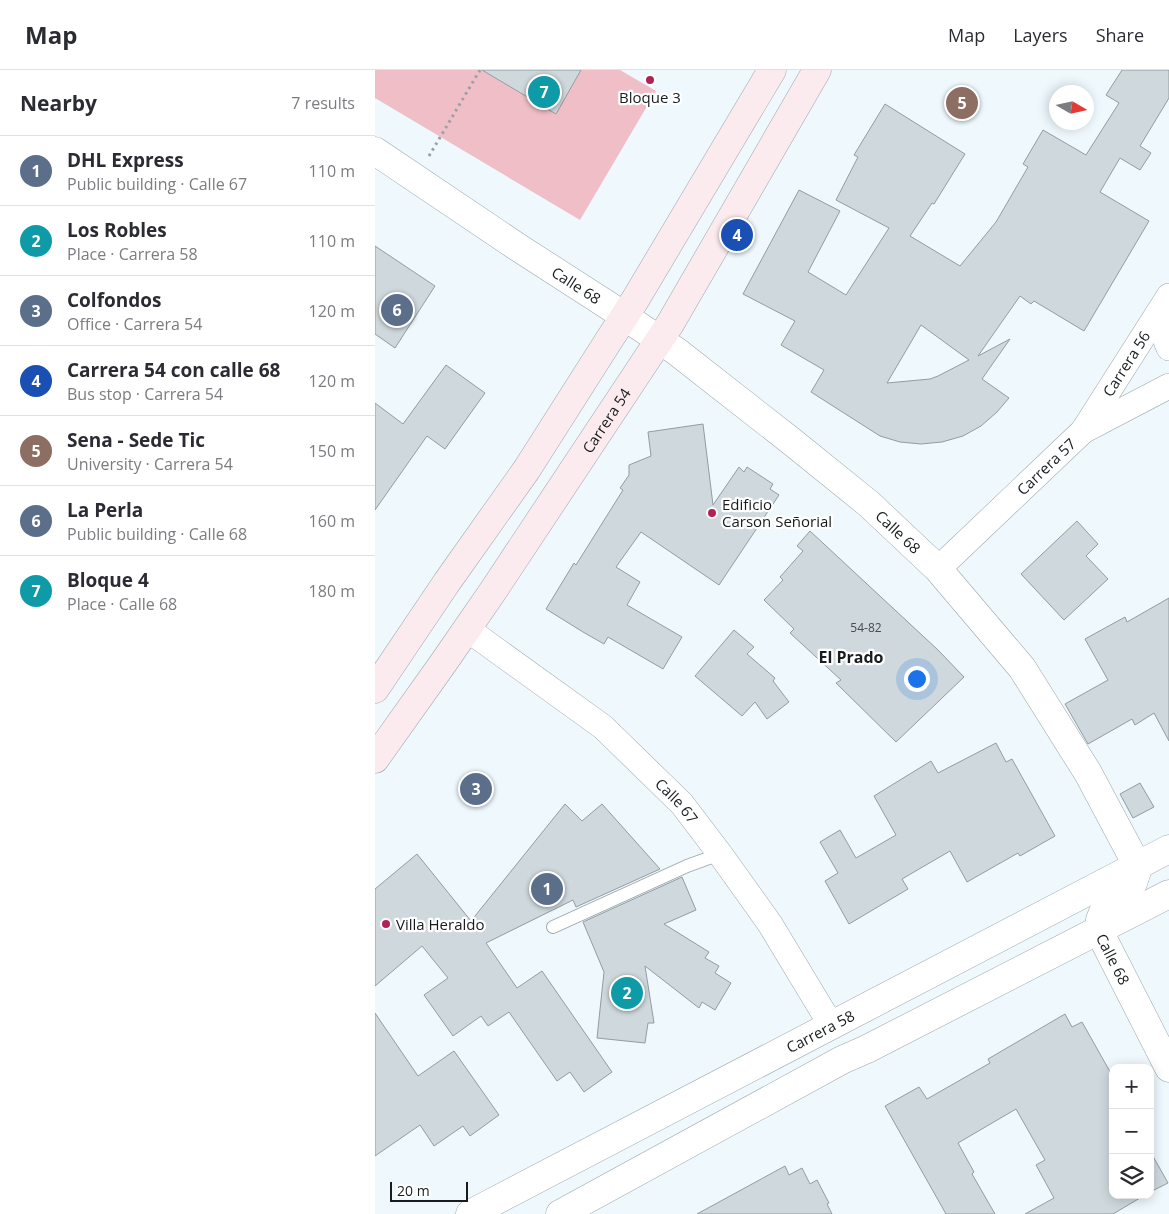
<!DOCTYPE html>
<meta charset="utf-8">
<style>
body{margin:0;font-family:"Open Sans",sans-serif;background:#f2f2f3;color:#2b2b33}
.controls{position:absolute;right:15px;bottom:15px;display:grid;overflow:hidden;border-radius:10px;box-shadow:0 2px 12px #0003}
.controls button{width:45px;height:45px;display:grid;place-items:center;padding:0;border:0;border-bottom:1px solid #e1e1e2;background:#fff;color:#2b2b33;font:25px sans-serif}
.compass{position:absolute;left:674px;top:15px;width:45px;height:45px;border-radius:50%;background:#fff;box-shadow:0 2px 12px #0003;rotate:99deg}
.scale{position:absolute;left:15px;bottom:12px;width:78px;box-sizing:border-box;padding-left:5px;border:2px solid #181c1e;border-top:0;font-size:14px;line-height:18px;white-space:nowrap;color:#181c1e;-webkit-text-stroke:4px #fff;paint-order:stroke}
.you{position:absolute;left:541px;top:608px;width:18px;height:18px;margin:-12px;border:4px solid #fff;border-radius:50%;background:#1a73e8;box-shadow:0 0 0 8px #1a73e833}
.badge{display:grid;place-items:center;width:32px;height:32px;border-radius:50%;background:#0f766e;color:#fff;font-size:16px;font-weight:700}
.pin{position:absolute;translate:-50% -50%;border:2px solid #fff;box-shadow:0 1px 5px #0006}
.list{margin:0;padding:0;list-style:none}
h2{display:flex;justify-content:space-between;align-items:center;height:65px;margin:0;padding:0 20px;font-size:21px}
h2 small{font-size:16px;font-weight:400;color:#7c7c81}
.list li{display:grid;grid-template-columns:32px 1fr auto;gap:15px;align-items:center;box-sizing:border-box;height:70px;padding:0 20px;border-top:1px solid #e1e1e2}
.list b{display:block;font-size:19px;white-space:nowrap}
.list p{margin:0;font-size:16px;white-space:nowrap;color:#7c7c81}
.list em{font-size:16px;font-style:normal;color:#7c7c81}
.icon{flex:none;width:28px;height:28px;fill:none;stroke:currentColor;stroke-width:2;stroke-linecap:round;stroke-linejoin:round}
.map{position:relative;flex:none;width:794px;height:1144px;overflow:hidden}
header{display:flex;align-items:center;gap:30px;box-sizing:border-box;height:70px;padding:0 25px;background:#fff;border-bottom:1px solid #e1e1e2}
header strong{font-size:24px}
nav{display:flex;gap:28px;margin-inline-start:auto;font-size:18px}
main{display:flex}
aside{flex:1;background:#fff}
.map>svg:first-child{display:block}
.green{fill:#f0bec7}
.building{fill:#cfd9dd;stroke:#939ca0;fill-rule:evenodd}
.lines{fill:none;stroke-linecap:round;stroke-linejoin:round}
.service-casing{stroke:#9da6ab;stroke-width:14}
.minor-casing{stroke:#9da6ab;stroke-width:26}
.tertiary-casing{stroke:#9da6ab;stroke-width:29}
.secondary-casing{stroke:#9da6ab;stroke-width:29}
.path{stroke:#99a1a5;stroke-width:3;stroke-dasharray:2.5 4;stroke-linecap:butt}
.service{stroke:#fff;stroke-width:12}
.minor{stroke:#fff;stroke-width:25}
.tertiary{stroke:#fff;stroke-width:28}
.secondary{stroke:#fbebee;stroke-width:28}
.poi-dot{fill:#b12154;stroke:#fff;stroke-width:2}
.labels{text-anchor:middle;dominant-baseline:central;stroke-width:4.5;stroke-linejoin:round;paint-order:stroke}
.number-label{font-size:12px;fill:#464b4e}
.poi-label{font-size:15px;fill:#181c1e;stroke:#fff;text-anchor:start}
.street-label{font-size:15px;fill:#181c1e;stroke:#fff}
.neighbourhood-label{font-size:16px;font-weight:bold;fill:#181c1e;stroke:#fff}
</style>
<header>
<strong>Map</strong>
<nav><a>Map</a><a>Layers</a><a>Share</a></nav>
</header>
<main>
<aside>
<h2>Nearby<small>7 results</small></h2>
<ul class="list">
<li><span class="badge" style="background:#5c6f8a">1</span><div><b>DHL Express</b><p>Public building · Calle 67</p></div><em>110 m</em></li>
<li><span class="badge" style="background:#0f9aa8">2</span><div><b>Los Robles</b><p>Place · Carrera 58</p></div><em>110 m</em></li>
<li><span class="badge" style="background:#5c6f8a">3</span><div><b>Colfondos</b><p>Office · Carrera 54</p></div><em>120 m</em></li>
<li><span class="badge" style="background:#1a4fb4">4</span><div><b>Carrera 54 con calle 68</b><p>Bus stop · Carrera 54</p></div><em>120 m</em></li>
<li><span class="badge" style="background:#8d6e63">5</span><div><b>Sena - Sede Tic</b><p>University · Carrera 54</p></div><em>150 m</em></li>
<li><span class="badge" style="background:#5c6f8a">6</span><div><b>La Perla</b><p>Public building · Calle 68</p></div><em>160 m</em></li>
<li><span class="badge" style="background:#0f9aa8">7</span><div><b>Bloque 4</b><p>Place · Calle 68</p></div><em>180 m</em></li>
</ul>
</aside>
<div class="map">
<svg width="794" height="1144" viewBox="0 0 794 1144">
<rect width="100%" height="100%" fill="#eef8fd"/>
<path class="green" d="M 0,0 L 107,0 L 180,43 L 206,0 L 245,0 L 281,21 L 205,150 L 0,28 Z"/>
<path class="building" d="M 107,0 L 206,0 L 181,44 Z
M 747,0 L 794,0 L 794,28 L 765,76 L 776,83 L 765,100 L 745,88 L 725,122 L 774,151 L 709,261 L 659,231 L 656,234 L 645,226 L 603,286 L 635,269 L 607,309 L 634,328 L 622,342 L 606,356 L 588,366 L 567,372 L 546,374 L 525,372 L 505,366 L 436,322 L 449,300 L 406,275 L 420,251 L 368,224 L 424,120 L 465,141 L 433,202 L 471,225 L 514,158 L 461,130 L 483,87 L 479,85 L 510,34 L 590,84 L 559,134 L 557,133 L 535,166 L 585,196 L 621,152 L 653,97 L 648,94 L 668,60 L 711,85 L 744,33 L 731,25 ZM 546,255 L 594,290 L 563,306 L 555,309 L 512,313 Z
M 0,176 L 60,216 L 20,278 L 0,264 Z
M 71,295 L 110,323 L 70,379 L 52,366 L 0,440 L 0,333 L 28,354 Z
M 328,354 L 338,435 L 364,397 L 369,402 L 372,397 L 398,414 L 395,419 L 404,425 L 344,515 L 266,462 L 241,497 L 265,512 L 252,535 L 307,567 L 288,599 L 233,567 L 229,574 L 208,562 L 171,539 L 199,493 L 201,495 L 248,420 L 245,418 L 254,405 L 254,395 L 276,386 L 273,362 Z
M 702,451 L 723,474 L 711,486 L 733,509 L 689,550 L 646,504 Z
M 435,461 L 563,580 L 589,607 L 521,672 L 461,613 L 466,610 L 415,563 L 419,559 L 389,530 L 408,510 L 405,507 L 428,481 L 422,476 Z
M 794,528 L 794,671 L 779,643 L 760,655 L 757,649 L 713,674 L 690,634 L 733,610 L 710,569 L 750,547 L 752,552 Z
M 359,560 L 379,577 L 372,584 L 400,608 L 398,611 L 414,632 L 392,649 L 380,632 L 367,646 L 320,606 Z
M 621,673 L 631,692 L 637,689 L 680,766 L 645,786 L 643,783 L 592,812 L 575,781 L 527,809 L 533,819 L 474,854 L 450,811 L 463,803 L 445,772 L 465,760 L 481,788 L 521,765 L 499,726 L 556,691 L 563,703 Z
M 765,713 L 779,737 L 758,748 L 745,724 Z
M 190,734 L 207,751 L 227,734 L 285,799 L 201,837 L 198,830 L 111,873 L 142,918 L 167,901 L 237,1002 L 209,1022 L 195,1002 L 182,1011 L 134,942 L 113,956 L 106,946 L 78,966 L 49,925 L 73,908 L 47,876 L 0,916 L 0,819 L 42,784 L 96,851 Z
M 307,807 L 321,840 L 289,854 L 334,882 L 330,888 L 344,896 L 340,903 L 356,913 L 340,940 L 327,932 L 324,938 L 270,896 L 279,953 L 273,953 L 270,973 L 222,968 L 229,902 L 208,852 Z
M 0,943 L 43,1006 L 79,981 L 124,1045 L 95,1066 L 88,1056 L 59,1076 L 45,1055 L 0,1086 Z
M 690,944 L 697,957 L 707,952 L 738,1007 L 738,1125 L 770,1125 L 738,1144 L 650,1144 L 679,1128 L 661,1095 L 670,1090 L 641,1039 L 583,1073 L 599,1102 L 597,1104 L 620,1144 L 571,1144 L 510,1036 L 544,1017 L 552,1029 L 615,993 L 613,989 Z
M 775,1081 L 793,1113 L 775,1122 Z
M 410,1096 L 414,1105 L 427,1098 L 435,1114 L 442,1110 L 454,1133 L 452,1134 L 457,1144 L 322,1144 Z"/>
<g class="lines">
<defs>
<path id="service" d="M 178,857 L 312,796 L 345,784"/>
<g id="minor">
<path d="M 792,232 C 789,248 786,263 794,278"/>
<path id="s1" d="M 708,361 L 794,226"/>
<path id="s2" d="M 563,499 L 708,361 L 794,316"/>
<path id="s3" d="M 92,559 L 228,657 L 307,734 L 345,784 L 395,854 L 456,955"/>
</g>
<g id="tertiary">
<path id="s4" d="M 0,81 L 144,178 L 231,234 L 301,281 L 416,371 L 494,434 L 563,499 L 647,598 L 713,703 L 762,795 L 762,801 L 758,813 L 729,840 L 725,850 L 724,861 L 794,998"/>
<path id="s5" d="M 95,1144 L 794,779"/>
<path d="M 185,1144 L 467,990 L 492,979 L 794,824"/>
</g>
<g id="secondary">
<path d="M 0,619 L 72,512 L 152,399 L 234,270 L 260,230 L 397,0"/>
<path id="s6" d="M 0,689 L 69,592 L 118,521 L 295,254 L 442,0"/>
</g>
</defs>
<use href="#service" class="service-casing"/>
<use href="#minor" class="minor-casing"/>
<use href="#tertiary" class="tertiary-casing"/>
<use href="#secondary" class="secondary-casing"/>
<path class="path" d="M 54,86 L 105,0"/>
<use href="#service" class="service"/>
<use href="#minor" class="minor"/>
<use href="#tertiary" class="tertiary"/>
<use href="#secondary" class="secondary"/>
</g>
<g class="poi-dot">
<circle cx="275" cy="10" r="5"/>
<circle cx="337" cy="443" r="5"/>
<circle cx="11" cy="854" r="5"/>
</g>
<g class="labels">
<g class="number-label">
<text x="491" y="557">54-82</text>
</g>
<g class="poi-label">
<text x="275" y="27" text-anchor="middle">Bloque 3</text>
<text x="347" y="434">Edificio<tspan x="347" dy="17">Carson Señorial</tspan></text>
<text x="21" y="854">Villa Heraldo</text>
</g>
<g class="street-label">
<text stroke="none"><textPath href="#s4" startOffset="242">Calle 68</textPath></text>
<text stroke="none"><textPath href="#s1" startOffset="80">Carrera 56</textPath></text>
<text stroke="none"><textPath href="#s6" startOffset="410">Carrera 54</textPath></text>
<text stroke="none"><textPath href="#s2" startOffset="149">Carrera 57</textPath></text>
<text stroke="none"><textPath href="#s4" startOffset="648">Calle 68</textPath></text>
<text stroke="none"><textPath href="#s3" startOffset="272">Calle 67</textPath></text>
<text stroke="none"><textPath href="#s4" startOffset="1172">Calle 68</textPath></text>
<text stroke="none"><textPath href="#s5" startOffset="395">Carrera 58</textPath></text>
</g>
<g class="neighbourhood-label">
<text x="476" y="587">El Prado</text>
</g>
</g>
</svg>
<div class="controls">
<button>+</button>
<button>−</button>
<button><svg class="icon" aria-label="layers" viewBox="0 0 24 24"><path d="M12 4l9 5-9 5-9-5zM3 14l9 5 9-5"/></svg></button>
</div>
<svg class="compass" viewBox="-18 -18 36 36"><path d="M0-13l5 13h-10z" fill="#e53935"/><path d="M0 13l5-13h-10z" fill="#7c7c81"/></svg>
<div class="scale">20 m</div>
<div class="you"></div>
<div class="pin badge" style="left:172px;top:819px;background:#5c6f8a">1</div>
<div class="pin badge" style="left:252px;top:923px;background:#0f9aa8">2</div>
<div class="pin badge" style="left:101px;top:719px;background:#5c6f8a">3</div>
<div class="pin badge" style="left:362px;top:165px;background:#1a4fb4">4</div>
<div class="pin badge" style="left:587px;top:33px;background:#8d6e63">5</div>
<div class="pin badge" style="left:22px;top:240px;background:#5c6f8a">6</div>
<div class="pin badge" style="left:169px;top:22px;background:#0f9aa8">7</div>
</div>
</main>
